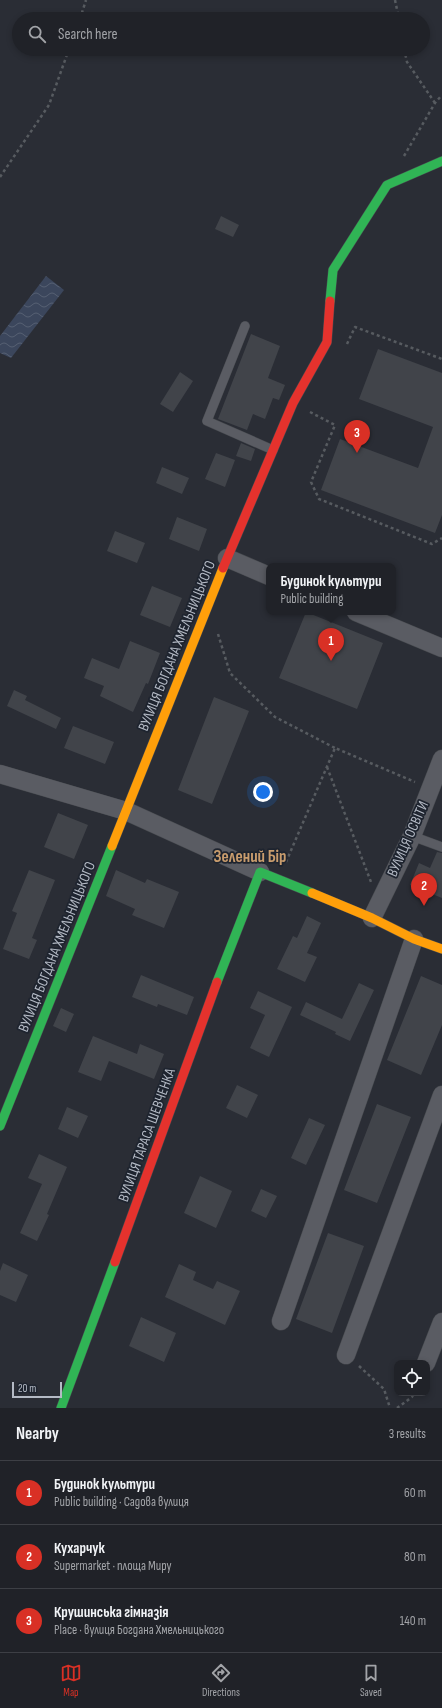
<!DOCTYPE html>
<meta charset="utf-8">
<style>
body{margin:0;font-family:"Sofia Sans Condensed",sans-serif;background:#282a30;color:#f1f3f6}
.controls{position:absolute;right:12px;bottom:12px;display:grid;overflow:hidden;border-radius:8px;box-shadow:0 2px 6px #0003}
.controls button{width:36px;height:36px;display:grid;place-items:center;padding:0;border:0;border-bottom:1px solid #3d3f45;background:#202228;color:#f1f3f6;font:20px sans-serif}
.scale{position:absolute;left:12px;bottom:10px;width:50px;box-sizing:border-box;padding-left:4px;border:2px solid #b4bac5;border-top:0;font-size:11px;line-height:14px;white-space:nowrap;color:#b4bac5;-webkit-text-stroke:3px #1e242f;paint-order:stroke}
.you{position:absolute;left:263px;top:792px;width:14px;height:14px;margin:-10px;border:3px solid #fff;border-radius:50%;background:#1a73e8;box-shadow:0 0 0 6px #1a73e833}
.badge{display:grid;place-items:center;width:26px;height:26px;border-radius:50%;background:#d93025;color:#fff;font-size:13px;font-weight:700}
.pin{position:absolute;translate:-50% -33px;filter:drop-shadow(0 1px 2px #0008)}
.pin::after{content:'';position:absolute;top:21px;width:14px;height:12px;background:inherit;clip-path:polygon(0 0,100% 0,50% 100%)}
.popup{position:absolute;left:266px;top:563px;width:130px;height:52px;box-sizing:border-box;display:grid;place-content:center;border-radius:8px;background:#202228;filter:drop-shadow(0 1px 3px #0005);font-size:13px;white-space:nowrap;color:#a2a4a8}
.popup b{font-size:15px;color:#f1f3f6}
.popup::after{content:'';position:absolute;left:50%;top:100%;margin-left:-8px;border:8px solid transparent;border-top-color:#202228}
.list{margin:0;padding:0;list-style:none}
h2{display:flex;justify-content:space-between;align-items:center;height:52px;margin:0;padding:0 16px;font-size:17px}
h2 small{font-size:13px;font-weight:400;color:#a2a4a8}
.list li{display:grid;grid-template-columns:26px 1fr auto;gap:12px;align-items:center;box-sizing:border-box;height:64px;padding:0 16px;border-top:1px solid #3d3f45}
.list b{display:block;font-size:15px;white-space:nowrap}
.list p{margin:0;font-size:13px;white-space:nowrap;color:#a2a4a8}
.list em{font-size:13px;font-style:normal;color:#a2a4a8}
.icon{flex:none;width:22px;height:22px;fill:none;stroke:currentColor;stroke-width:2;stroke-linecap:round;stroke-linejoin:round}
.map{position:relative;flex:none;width:442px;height:1408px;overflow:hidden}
.search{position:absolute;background:#202228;box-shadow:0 2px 6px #0003;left:12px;right:12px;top:12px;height:44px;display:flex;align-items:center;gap:10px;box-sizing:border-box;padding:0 14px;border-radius:22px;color:#a2a4a8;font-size:15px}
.sheet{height:244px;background:#202228}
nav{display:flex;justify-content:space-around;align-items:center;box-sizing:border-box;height:56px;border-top:1px solid #3d3f45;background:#202228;font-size:11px;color:#a2a4a8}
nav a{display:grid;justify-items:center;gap:2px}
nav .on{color:#d93025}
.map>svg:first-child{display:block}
.water{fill:url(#water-waves)}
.building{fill:#41444a}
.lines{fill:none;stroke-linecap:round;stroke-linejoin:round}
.lane-casing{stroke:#46494e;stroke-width:10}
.street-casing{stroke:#46494e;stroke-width:19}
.fast-casing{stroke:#46494e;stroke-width:10}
.slow-casing{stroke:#46494e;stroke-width:10}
.jam-casing{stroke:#46494e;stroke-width:10}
.path{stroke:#575b60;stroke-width:2.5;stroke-dasharray:3 3;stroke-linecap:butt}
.lane{stroke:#5a5c63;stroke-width:9}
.street{stroke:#5a5c63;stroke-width:18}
.fast{stroke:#30b455;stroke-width:9}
.slow{stroke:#ff9f0a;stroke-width:9}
.jam{stroke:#e5322d;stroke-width:9}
.labels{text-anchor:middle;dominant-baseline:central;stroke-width:3.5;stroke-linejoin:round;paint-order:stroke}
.street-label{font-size:15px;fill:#b4bac5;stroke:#1e242f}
.quarter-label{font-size:17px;font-weight:bold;fill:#c89c6d;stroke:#1e242f}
</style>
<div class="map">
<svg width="442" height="1408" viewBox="0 0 442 1408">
<defs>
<pattern id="water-waves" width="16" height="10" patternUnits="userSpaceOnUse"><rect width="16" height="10" fill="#3b465c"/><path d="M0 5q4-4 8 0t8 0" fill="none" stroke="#555f72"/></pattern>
</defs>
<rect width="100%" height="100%" fill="#2a2d35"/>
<path class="water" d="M 46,276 L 64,290 L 11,358 L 0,353 L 0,336 Z"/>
<path class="building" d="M 221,216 L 239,225 L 233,237 L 215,229 Z
M 251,334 L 280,346 L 268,378 L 285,385 L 279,400 L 273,398 L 265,419 L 253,414 L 247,430 L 218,419 Z
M 378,349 L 442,373 L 442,515 L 435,533 L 321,490 L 340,439 L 418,468 L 433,427 L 359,399 Z
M 180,372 L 193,381 L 173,412 L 160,404 Z
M 241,443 L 255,449 L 251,461 L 236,456 Z
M 216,453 L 235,460 L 225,487 L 205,479 Z
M 162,467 L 189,478 L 182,494 L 156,483 Z
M 177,517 L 207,529 L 199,551 L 169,539 Z
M 115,531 L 145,543 L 137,563 L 107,551 Z
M 152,586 L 182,598 L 170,627 L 140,615 Z
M 306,612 L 383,643 L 357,709 L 279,678 Z
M 130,641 L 160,653 L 148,684 L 146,683 L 133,712 L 100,696 L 104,686 L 84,678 L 92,658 L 119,669 Z
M 14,690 L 27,696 L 25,700 L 61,718 L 56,729 L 7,706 Z
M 214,697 L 249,711 L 212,804 L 178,790 Z
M 73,726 L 114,742 L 105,764 L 64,748 Z
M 58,813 L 88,825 L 74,859 L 44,847 Z
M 437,852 L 442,853 L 442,898 L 410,885 L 419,863 L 430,868 Z
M 29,870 L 55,880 L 32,938 L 37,940 L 29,959 L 3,949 L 17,913 L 12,911 Z
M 116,870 L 145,883 L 147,879 L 179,892 L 164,928 L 132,915 L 135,909 L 106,896 Z
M 307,916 L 321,923 L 307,953 L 317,957 L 305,982 L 277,969 L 293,936 L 297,938 Z
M 141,975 L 194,997 L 187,1015 L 158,1004 L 157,1007 L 132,997 Z
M 421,976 L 442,985 L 442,1025 L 421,1075 L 387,1060 Z
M 359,983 L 374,990 L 350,1041 L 335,1034 L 336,1032 L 300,1015 L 306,1002 L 342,1019 Z
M 258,991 L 292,1007 L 269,1057 L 250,1048 L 265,1015 L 250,1008 Z
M 61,1008 L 74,1014 L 66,1032 L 53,1026 Z
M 93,1036 L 137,1054 L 140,1044 L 164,1054 L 154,1079 L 109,1061 L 101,1081 L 78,1072 Z
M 237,1085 L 258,1095 L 247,1118 L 226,1108 Z
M 377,1104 L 411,1117 L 377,1203 L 344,1190 Z
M 67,1107 L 88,1116 L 78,1138 L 58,1129 Z
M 309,1118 L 325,1125 L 306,1165 L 291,1158 Z
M 39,1154 L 67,1167 L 47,1214 L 49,1215 L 37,1241 L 20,1233 L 42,1184 L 28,1178 Z
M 200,1176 L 232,1191 L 216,1228 L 184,1213 Z
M 261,1189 L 277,1196 L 266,1218 L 251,1211 Z
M 328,1233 L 364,1246 L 332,1333 L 296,1319 Z
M 3,1263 L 28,1275 L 16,1302 L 0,1295 L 0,1271 Z
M 179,1264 L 196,1272 L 193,1280 L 213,1289 L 217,1281 L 240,1291 L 225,1325 L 165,1297 Z
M 141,1317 L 176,1333 L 164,1362 L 129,1346 Z"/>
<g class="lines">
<defs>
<path id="lane" d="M 245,326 L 207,421 L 273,450
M 412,836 L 442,847"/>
<path id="street" d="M 227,558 L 269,576
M 356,612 L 442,648
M 0,774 L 126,811 L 260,872
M 372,918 L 412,836 L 442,759
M 281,1321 L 414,939
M 346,1355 L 442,1095
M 426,1363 L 442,1322"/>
<path id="fast" d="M 330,301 L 333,270 L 387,185 L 442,161
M 217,982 L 260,872 L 312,893
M 0,1126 L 112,846
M 61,1408 L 115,1262"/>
<path id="slow" d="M 112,846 L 223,568
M 312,893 L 372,918 L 414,939 L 442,949"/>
<path id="jam" d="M 223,568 L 293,403 L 327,342 L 330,301
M 115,1262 L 217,982"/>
</defs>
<use href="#lane" class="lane-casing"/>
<use href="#street" class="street-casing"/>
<use href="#fast" class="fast-casing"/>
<use href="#slow" class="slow-casing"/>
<use href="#jam" class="jam-casing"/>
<path class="path" d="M 395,0 L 399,19
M 80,19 L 86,0
M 404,49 L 407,62 L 435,103
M 404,156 L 435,103 L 442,95
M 0,177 L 49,105 L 69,49
M 347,344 L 355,327 L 442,359
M 310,412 L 335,425 L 311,482 L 319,499 L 432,544 L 442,538
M 218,634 L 230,673 L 275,717 L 335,748
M 327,767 L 371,882
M 286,862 L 335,748 L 415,782
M 359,1366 L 384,1389 L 390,1408
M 397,1408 L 412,1397 L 414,1393"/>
<use href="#lane" class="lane"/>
<use href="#street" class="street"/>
<use href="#fast" class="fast"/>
<use href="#slow" class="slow"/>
<use href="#jam" class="jam"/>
</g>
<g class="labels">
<g class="street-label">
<text transform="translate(177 646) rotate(-68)">ВУЛИЦЯ БОГДАНА ХМЕЛЬНИЦЬКОГО</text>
<text transform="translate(408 839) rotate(-66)">ВУЛИЦЯ ОСВІТИ</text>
<text transform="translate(57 947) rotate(-68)">ВУЛИЦЯ БОГДАНА ХМЕЛЬНИЦЬКОГО</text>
<text transform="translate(147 1135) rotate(-70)">ВУЛИЦЯ ТАРАСА ШЕВЧЕНКА</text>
</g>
<g class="quarter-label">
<text x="250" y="857">Зелений Бір</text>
</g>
</g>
</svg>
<div class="controls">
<button><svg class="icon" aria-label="locate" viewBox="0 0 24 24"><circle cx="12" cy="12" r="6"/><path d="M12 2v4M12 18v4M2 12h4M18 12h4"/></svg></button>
</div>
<div class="scale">20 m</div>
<div class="you"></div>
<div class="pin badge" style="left:331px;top:661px">1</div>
<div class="popup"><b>Будинок культури</b>Public building</div>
<div class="pin badge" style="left:424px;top:906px">2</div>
<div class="pin badge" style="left:357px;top:453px">3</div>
<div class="search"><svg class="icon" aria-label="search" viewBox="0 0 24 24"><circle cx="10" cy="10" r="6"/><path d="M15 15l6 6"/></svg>Search here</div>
</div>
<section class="sheet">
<h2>Nearby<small>3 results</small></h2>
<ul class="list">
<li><span class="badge">1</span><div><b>Будинок культури</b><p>Public building · Садова вулиця</p></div><em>60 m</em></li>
<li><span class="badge">2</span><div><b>Кухарчук</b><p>Supermarket · площа Миру</p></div><em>80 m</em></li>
<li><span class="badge">3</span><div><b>Крушинська гімназія</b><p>Place · вулиця Богдана Хмельницького</p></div><em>140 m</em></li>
</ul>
</section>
<nav>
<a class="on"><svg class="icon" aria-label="map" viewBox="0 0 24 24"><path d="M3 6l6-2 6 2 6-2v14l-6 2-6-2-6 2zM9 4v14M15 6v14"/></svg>Map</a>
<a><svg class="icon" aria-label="directions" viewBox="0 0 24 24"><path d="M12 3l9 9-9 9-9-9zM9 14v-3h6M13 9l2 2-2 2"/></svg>Directions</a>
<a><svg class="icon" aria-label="saved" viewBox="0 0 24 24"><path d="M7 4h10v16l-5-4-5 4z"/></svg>Saved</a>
</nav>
